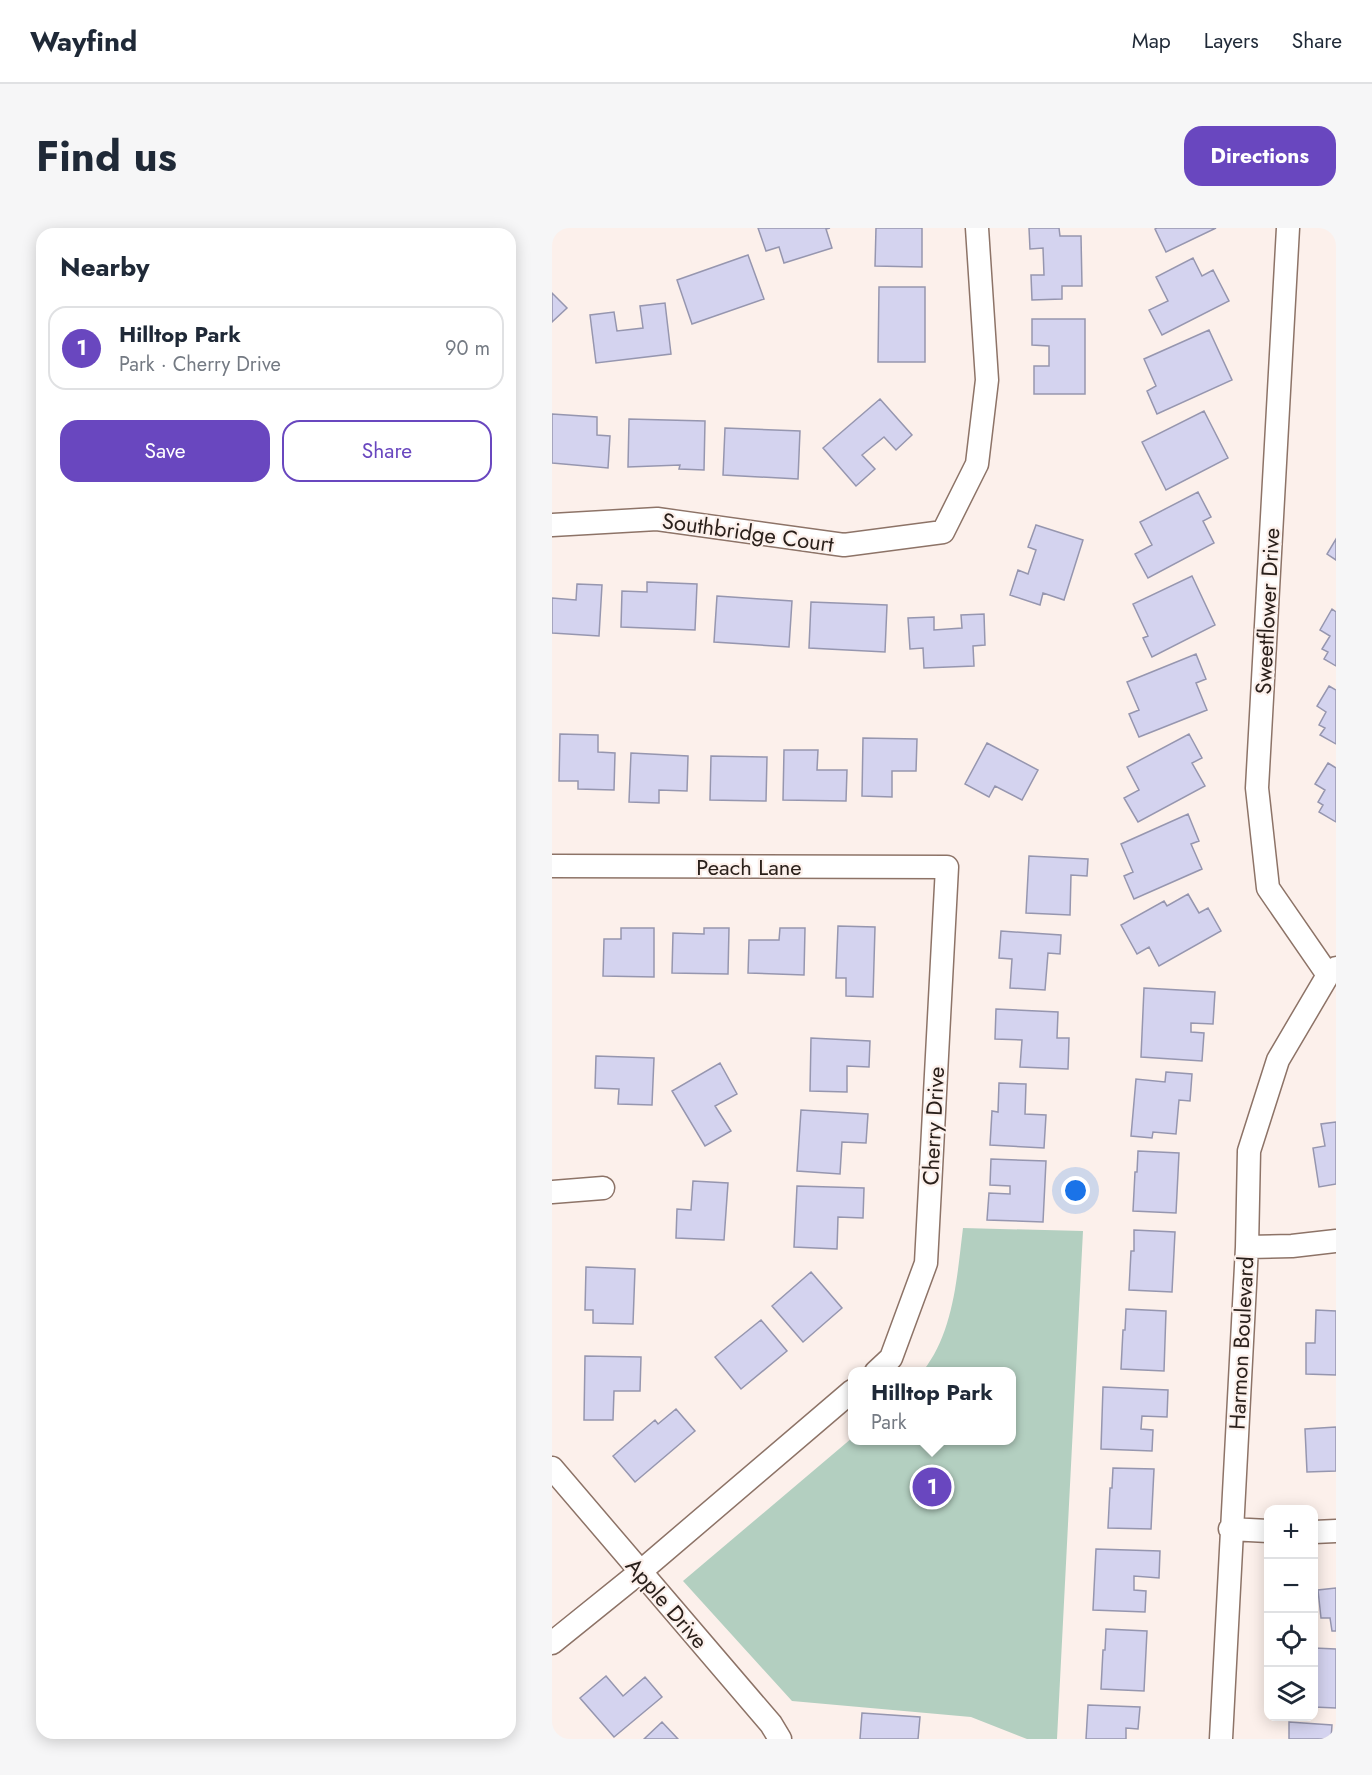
<!DOCTYPE html>
<meta charset="utf-8">
<style>
body{margin:0;font-family:Jost,sans-serif;background:#f6f6f7;color:#1f2937}
.controls{position:absolute;right:18px;bottom:18px;display:grid;overflow:hidden;border-radius:12px;box-shadow:0 3px 15px #0003}
.controls button{width:54px;height:54px;display:grid;place-items:center;padding:0;border:0;border-bottom:2px solid #e0e1e3;background:#fff;color:#1f2937;font:30px sans-serif}
.you{position:absolute;left:524px;top:963px;width:21px;height:21px;margin:-15px;border:4px solid #fff;border-radius:50%;background:#1a73e8;box-shadow:0 0 0 9px #1a73e833}
.badge{display:grid;place-items:center;width:39px;height:39px;border-radius:50%;background:#6947bf;color:#fff;font-size:20px;font-weight:700}
.pin{position:absolute;translate:-50% -50%;border:3px solid #fff;box-shadow:0 2px 6px #0006}
.popup{position:absolute;left:296px;top:1139px;width:168px;height:78px;box-sizing:border-box;display:grid;place-content:center;border-radius:12px;background:#fff;filter:drop-shadow(0 2px 4px #0005);font-size:20px;white-space:nowrap;color:#747a83}
.popup b{font-size:22px;color:#1f2937}
.popup::after{content:'';position:absolute;left:50%;top:100%;margin-left:-12px;border:12px solid transparent;border-top-color:#fff}
.list{margin:0;padding:0;list-style:none}
h2{display:flex;justify-content:space-between;align-items:center;height:78px;margin:0;padding:0 24px;font-size:26px}
h2 small{font-size:20px;font-weight:400;color:#747a83}
.list li{display:grid;grid-template-columns:39px 1fr auto;gap:18px;align-items:center;box-sizing:border-box;height:84px;margin:0 12px 12px;padding:0 12px;border:2px solid #e0e1e3;border-radius:18px}
.list b{display:block;font-size:22px;white-space:nowrap}
.list p{margin:0;font-size:20px;white-space:nowrap;color:#747a83}
.list em{font-size:20px;font-style:normal;color:#747a83}
.actions{display:flex;gap:12px;padding:18px 24px}
.actions a{flex:1;padding:14px 0;border:2px solid #6947bf;border-radius:18px;text-align:center;font-size:21px;color:#6947bf}
.actions .main{background:#6947bf;color:#fff}
.icon{flex:none;width:33px;height:33px;fill:none;stroke:currentColor;stroke-width:2;stroke-linecap:round;stroke-linejoin:round}
.map{position:relative;flex:none;width:784px;height:1511px;overflow:hidden;border-radius:18px}
header{display:flex;align-items:center;gap:36px;box-sizing:border-box;height:84px;padding:0 30px;background:#fff;border-bottom:2px solid #e0e1e3}
header strong{font-size:28px}
nav{display:flex;gap:33px;margin-inline-start:auto;font-size:21px}
.intro{display:flex;align-items:center;justify-content:space-between;box-sizing:border-box;height:144px;padding:0 36px}
h1{margin:0;font-size:42px}
.button{padding:15px 27px;border-radius:18px;background:#6947bf;color:#fff;font-size:21px;font-weight:700}
main{display:flex;gap:36px;padding:0 36px}
aside{flex:1;background:#fff;border-radius:18px;box-shadow:0 3px 15px #0003}
.map>svg:first-child{display:block}
.green{fill:#b3cfc0}
.building{fill:#d4d3ef;stroke:#9696af;stroke-width:1.5}
.lines{fill:none;stroke-linecap:round;stroke-linejoin:round}
.street-casing{stroke:#8d7367;stroke-width:25}
.street{stroke:#fff;stroke-width:22}
.labels{text-anchor:middle;dominant-baseline:central;stroke-width:4.5;stroke-linejoin:round;paint-order:stroke}
.street-label{font-size:22px;fill:#2a201b;stroke:#fcf0eb}
</style>
<header>
<strong>Wayfind</strong>
<nav><a>Map</a><a>Layers</a><a>Share</a></nav>
</header>
<div class="intro"><h1>Find us</h1><a class="button">Directions</a></div>
<main>
<aside>
<h2>Nearby<small></small></h2>
<ul class="list">
<li><span class="badge">1</span><div><b>Hilltop Park</b><p>Park · Cherry Drive</p></div><em>90 m</em></li>
</ul>
<div class="actions"><a class="main">Save</a><a>Share</a></div>
</aside>
<div class="map">
<svg width="784" height="1511" viewBox="0 0 784 1511">
<rect width="100%" height="100%" fill="#fcf0eb"/>
<path class="green" d="M 411,1000 L 531,1003 L 505,1511 L 475,1511 L 419,1489 L 240,1473 L 131,1353 L 300,1210 L 300,1212 L 460,1212 L 460,1144 L 371,1143 C 402,1104 405,1048 411,1000 Z"/>
<path class="building" d="M 206,0 L 278,0 L 274,1 L 280,20 L 232,35 L 227,19 L 214,23 Z
M 324,0 L 370,0 L 370,39 L 323,38 Z
M 477,0 L 507,0 L 508,8 L 529,8 L 530,58 L 510,58 L 510,71 L 480,72 L 479,47 L 492,47 L 491,20 L 478,21 Z
M 605,0 L 664,0 L 614,24 L 603,1 Z
M 196,27 L 212,71 L 140,96 L 125,52 Z
M 641,30 L 650,48 L 661,42 L 677,73 L 610,107 L 597,82 L 616,73 L 604,49 Z
M 327,59 L 373,59 L 373,134 L 326,134 Z
M 0,65 L 15,80 L 0,94 Z
M 113,75 L 119,126 L 44,135 L 38,87 L 62,84 L 65,103 L 91,100 L 88,78 Z
M 480,91 L 533,91 L 533,166 L 482,166 L 482,138 L 497,138 L 497,118 L 480,117 Z
M 657,102 L 680,152 L 605,186 L 595,163 L 604,158 L 592,131 Z
M 328,171 L 360,207 L 344,222 L 332,209 L 310,227 L 323,241 L 304,258 L 271,220 Z
M 652,183 L 676,230 L 614,262 L 590,214 Z
M 0,186 L 45,189 L 45,207 L 58,208 L 56,240 L 0,235 Z
M 77,191 L 153,193 L 152,242 L 127,241 L 128,237 L 76,239 Z
M 173,200 L 248,203 L 246,251 L 171,247 Z
M 646,264 L 659,289 L 651,293 L 662,315 L 596,350 L 583,326 L 600,317 L 588,294 Z
M 484,297 L 531,312 L 512,372 L 491,365 L 488,377 L 458,367 L 466,342 L 476,346 L 484,322 L 476,319 Z
M 784,311 L 784,332 L 775,326 Z
M 640,348 L 663,397 L 600,429 L 591,410 L 596,408 L 581,376 Z
M 95,354 L 145,356 L 143,402 L 69,399 L 70,363 L 95,364 Z
M 25,356 L 50,357 L 47,408 L 0,405 L 0,370 L 24,372 Z
M 165,368 L 240,373 L 237,419 L 162,414 Z
M 259,374 L 335,377 L 333,424 L 257,420 Z
M 780,381 L 784,384 L 784,438 L 772,431 L 776,424 L 770,421 L 778,408 L 768,402 Z
M 432,386 L 433,417 L 421,418 L 422,438 L 372,440 L 371,420 L 358,421 L 356,390 L 382,389 L 382,402 L 410,400 L 409,387 Z
M 644,426 L 654,451 L 644,455 L 655,482 L 587,509 L 577,486 L 587,482 L 575,454 Z
M 777,458 L 784,462 L 784,516 L 768,507 L 773,500 L 767,497 L 774,484 L 765,478 Z
M 8,506 L 46,507 L 46,524 L 63,525 L 62,562 L 26,561 L 26,553 L 7,553 Z
M 637,506 L 650,530 L 640,535 L 653,558 L 586,594 L 572,570 L 587,562 L 575,539 Z
M 311,510 L 365,511 L 364,543 L 340,543 L 340,569 L 310,568 Z
M 435,515 L 486,542 L 470,572 L 443,558 L 437,569 L 413,556 Z
M 232,522 L 266,522 L 265,542 L 295,542 L 294,573 L 231,572 Z
M 79,525 L 136,528 L 135,563 L 107,562 L 107,575 L 77,574 Z
M 159,528 L 215,529 L 214,573 L 158,572 Z
M 776,535 L 784,540 L 784,594 L 767,584 L 771,577 L 766,574 L 773,562 L 763,556 Z
M 636,586 L 647,613 L 639,616 L 650,641 L 582,671 L 572,648 L 581,644 L 569,616 Z
M 477,628 L 536,631 L 535,648 L 519,647 L 518,687 L 474,685 Z
M 636,666 L 647,685 L 656,680 L 669,703 L 607,738 L 597,719 L 585,726 L 569,697 L 612,673 L 615,678 Z
M 286,698 L 323,699 L 321,769 L 294,768 L 294,750 L 284,750 Z
M 69,700 L 102,700 L 102,749 L 51,748 L 52,711 L 69,711 Z
M 152,700 L 177,700 L 176,746 L 120,745 L 121,705 L 152,706 Z
M 228,700 L 253,700 L 252,747 L 196,745 L 197,712 L 227,712 Z
M 449,703 L 509,707 L 508,726 L 496,725 L 493,762 L 458,760 L 460,731 L 447,730 Z
M 592,760 L 663,764 L 661,796 L 639,795 L 639,804 L 652,805 L 650,833 L 589,829 Z
M 444,781 L 506,784 L 505,810 L 517,810 L 516,841 L 468,839 L 470,812 L 443,811 Z
M 259,810 L 318,813 L 317,839 L 295,838 L 295,864 L 258,863 Z
M 44,828 L 102,830 L 100,877 L 66,876 L 67,861 L 43,860 Z
M 168,835 L 185,866 L 163,878 L 179,903 L 153,918 L 120,863 Z
M 614,844 L 640,846 L 638,873 L 627,872 L 624,906 L 601,904 L 600,910 L 579,908 L 584,851 L 613,854 Z
M 447,855 L 474,856 L 473,886 L 494,887 L 492,920 L 438,917 L 440,883 L 446,884 Z
M 249,882 L 316,886 L 314,915 L 290,914 L 288,946 L 245,943 Z
M 784,894 L 784,956 L 767,959 L 761,920 L 773,918 L 769,896 Z
M 586,923 L 627,925 L 624,985 L 581,983 L 583,944 L 585,944 Z
M 439,931 L 494,933 L 491,994 L 435,992 L 437,965 L 458,966 L 458,958 L 438,957 Z
M 141,953 L 176,955 L 172,1012 L 124,1010 L 125,981 L 139,982 Z
M 245,958 L 312,960 L 311,990 L 286,989 L 285,1021 L 242,1019 Z
M 582,1002 L 623,1004 L 620,1064 L 577,1062 L 579,1023 L 582,1023 Z
M 34,1039 L 83,1041 L 81,1096 L 41,1095 L 41,1082 L 33,1082 Z
M 259,1044 L 290,1080 L 251,1114 L 220,1078 Z
M 574,1081 L 614,1083 L 612,1143 L 569,1141 L 571,1102 L 573,1102 Z
M 764,1082 L 784,1083 L 784,1147 L 754,1146 L 754,1115 L 763,1115 Z
M 209,1092 L 235,1123 L 189,1161 L 163,1129 Z
M 33,1128 L 89,1129 L 88,1163 L 62,1163 L 61,1192 L 32,1192 Z
M 551,1159 L 616,1162 L 615,1189 L 590,1188 L 589,1201 L 601,1202 L 600,1223 L 549,1221 Z
M 124,1181 L 143,1203 L 83,1254 L 61,1228 L 103,1192 L 106,1196 Z
M 784,1199 L 784,1243 L 755,1244 L 753,1201 Z
M 561,1240 L 602,1241 L 599,1301 L 556,1300 L 558,1260 L 560,1260 Z
M 544,1321 L 608,1323 L 607,1350 L 582,1348 L 582,1362 L 594,1363 L 593,1384 L 541,1382 Z
M 784,1360 L 784,1403 L 780,1403 L 778,1390 L 769,1390 L 766,1362 Z
M 554,1401 L 595,1403 L 592,1463 L 549,1461 L 551,1422 L 553,1422 Z
M 762,1420 L 784,1421 L 784,1480 L 762,1479 Z
M 54,1448 L 71,1468 L 93,1449 L 110,1469 L 62,1509 L 28,1470 Z
M 536,1477 L 588,1479 L 586,1501 L 574,1500 L 574,1511 L 534,1511 Z
M 310,1485 L 368,1489 L 366,1511 L 308,1511 Z
M 110,1494 L 126,1511 L 92,1511 Z
M 737,1494 L 780,1497 L 779,1511 L 737,1511 Z"/>
<g class="lines">
<defs>
<path id="street" d="M 736,0 L 705,560 L 716,660 L 776,747
M 0,297 L 105,291 L 292,317 L 391,304 L 425,236 L 435,152 L 425,0
M 0,638 L 395,639 L 374,1035 L 339,1130 L 324,1144
M 0,964 L 51,960
M 695,1019 L 740,1018 L 784,1013
M 0,1240 L 219,1496 L 228,1511
M 678,1301 L 716,1303
M 762,1304 L 784,1303
M 0,1415 L 88,1344 L 300,1163
M 669,1511 L 695,1019 L 697,923 L 726,832 L 776,747 L 784,740"/>
</defs>
<use href="#street" class="street-casing"/>
<use href="#street" class="street"/>
</g>
<g class="labels">
<g class="street-label">
<text transform="translate(196 304) rotate(8)">Southbridge Court</text>
<text transform="translate(715 383) rotate(-87)">Sweetflower Drive</text>
<text x="197" y="639">Peach Lane</text>
<text transform="translate(381 898) rotate(-87)">Cherry Drive</text>
<text transform="translate(689 1115) rotate(-87)">Harmon Boulevard</text>
<text transform="translate(115 1375) rotate(49)">Apple Drive</text>
</g>
</g>
</svg>
<div class="controls">
<button>+</button>
<button>−</button>
<button><svg class="icon" aria-label="locate" viewBox="0 0 24 24"><circle cx="12" cy="12" r="6"/><path d="M12 2v4M12 18v4M2 12h4M18 12h4"/></svg></button>
<button><svg class="icon" aria-label="layers" viewBox="0 0 24 24"><path d="M12 4l9 5-9 5-9-5zM3 14l9 5 9-5"/></svg></button>
</div>
<div class="you"></div>
<div class="pin badge" style="left:380px;top:1259px">1</div>
<div class="popup"><b>Hilltop Park</b>Park</div>
</div>
</main>
